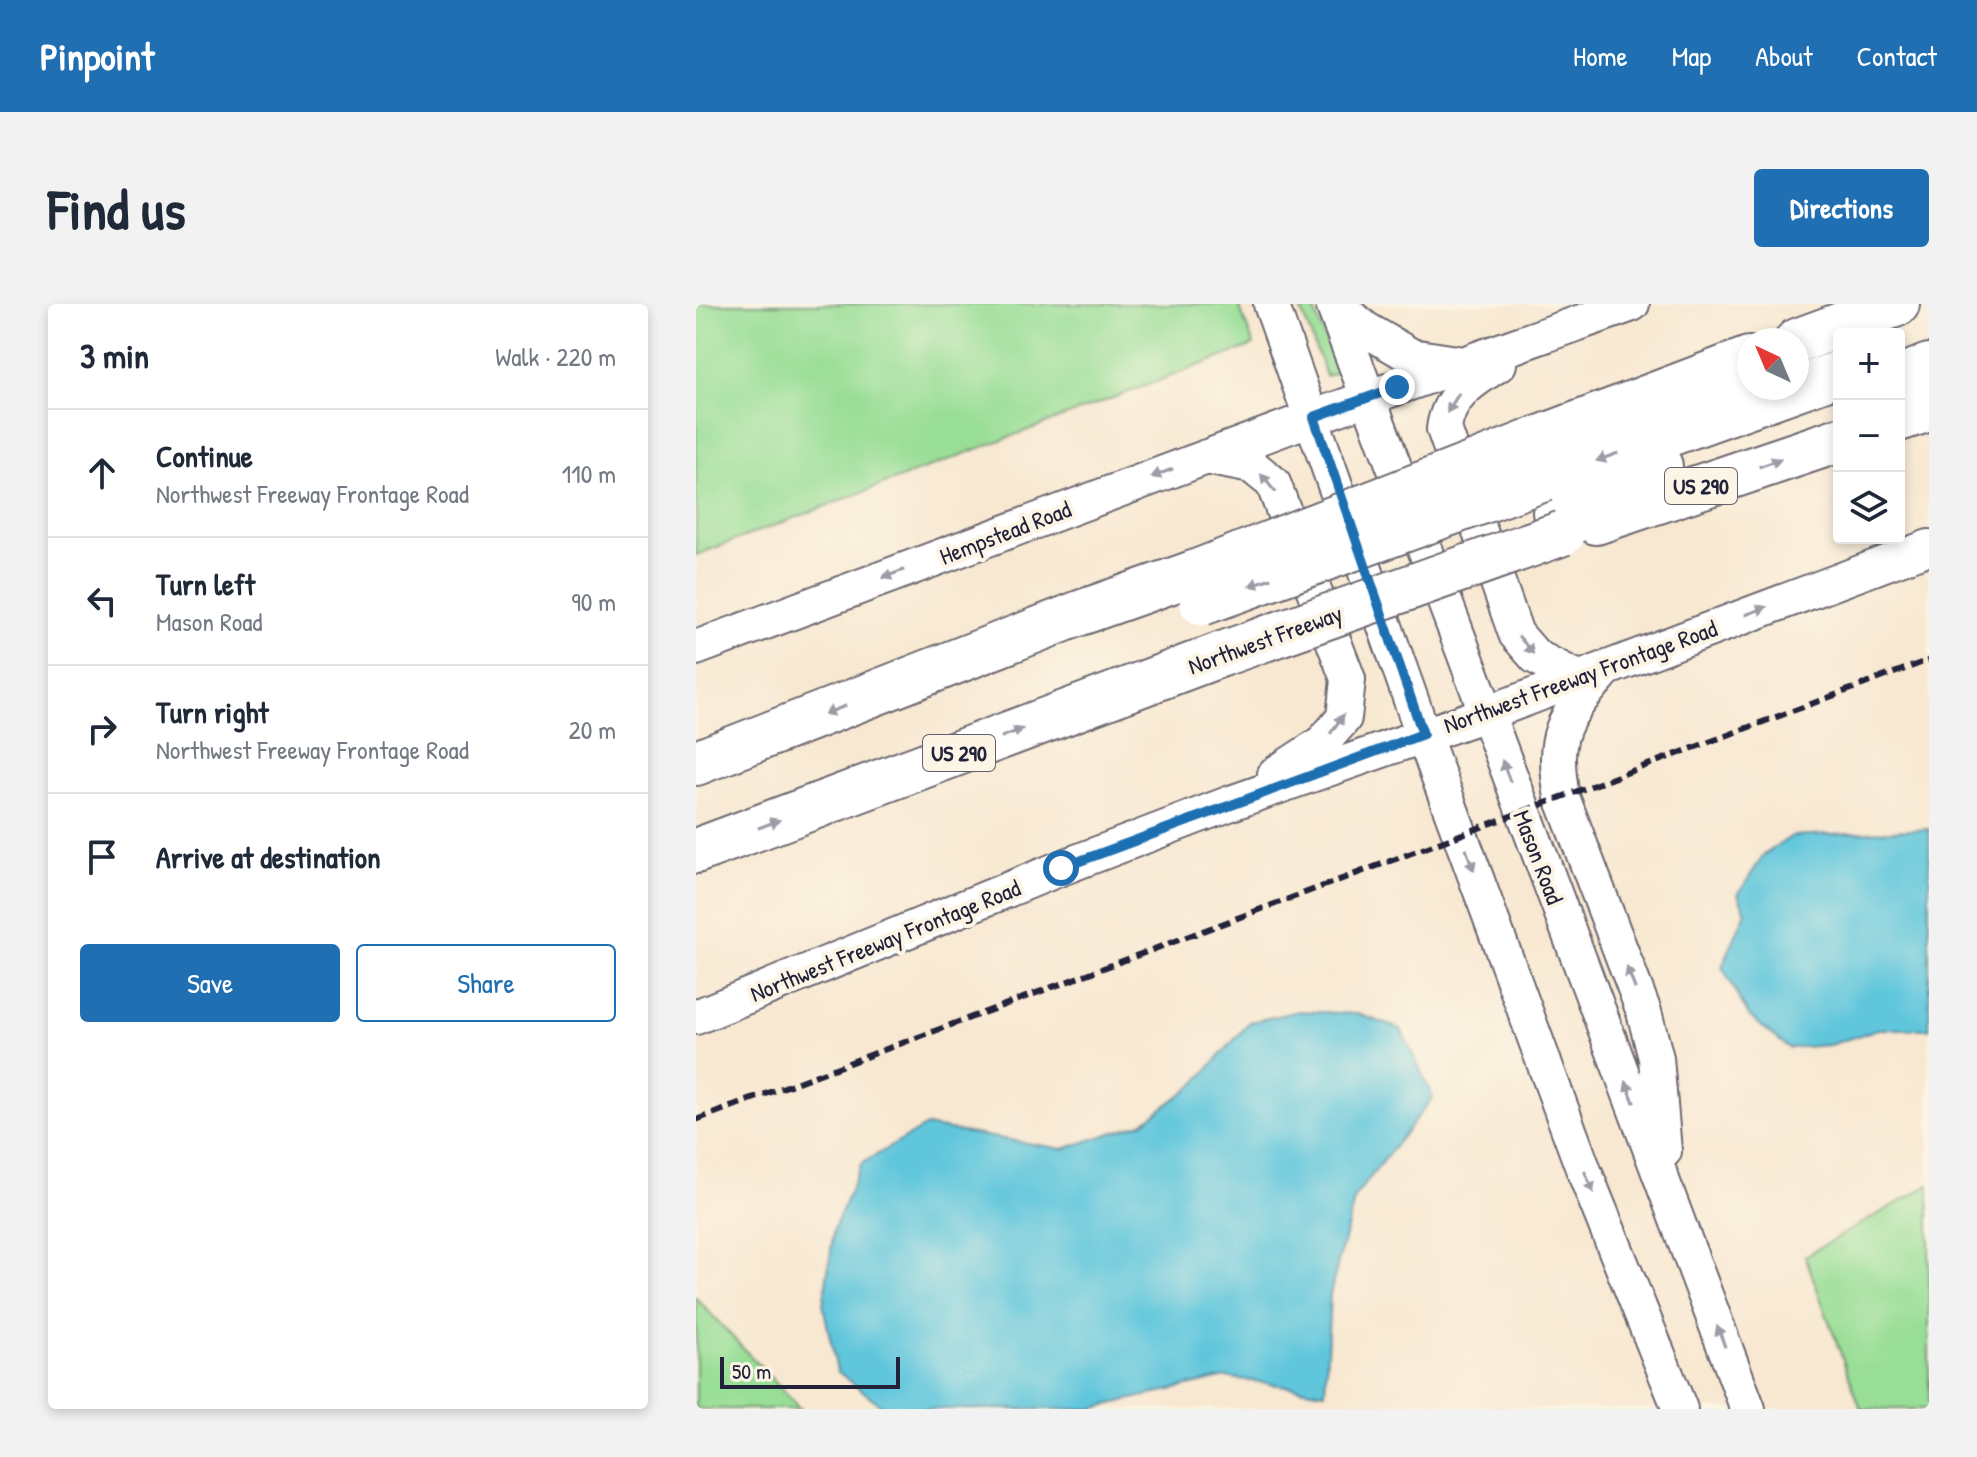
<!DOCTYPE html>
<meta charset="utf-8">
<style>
body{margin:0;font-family:"Patrick Hand",sans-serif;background:#f2f2f3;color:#1f2937}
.controls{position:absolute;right:24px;top:24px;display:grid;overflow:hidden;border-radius:8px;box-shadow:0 4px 12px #0003}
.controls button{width:72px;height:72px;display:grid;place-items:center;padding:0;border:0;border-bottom:2px solid #e0e1e3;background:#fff;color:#1f2937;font:40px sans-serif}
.compass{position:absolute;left:1041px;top:24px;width:72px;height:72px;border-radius:50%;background:#fff;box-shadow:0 4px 12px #0003;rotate:316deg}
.scale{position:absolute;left:24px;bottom:20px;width:180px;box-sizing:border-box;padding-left:8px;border:4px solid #22223b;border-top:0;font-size:22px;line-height:28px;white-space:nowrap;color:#22223b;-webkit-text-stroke:6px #fcf5e5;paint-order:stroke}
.stop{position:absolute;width:24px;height:24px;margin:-18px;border:6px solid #1f6fb2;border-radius:50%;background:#fff}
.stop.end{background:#1f6fb2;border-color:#fff;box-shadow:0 2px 8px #0008}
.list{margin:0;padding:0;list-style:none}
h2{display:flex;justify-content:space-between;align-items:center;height:104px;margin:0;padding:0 32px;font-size:34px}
h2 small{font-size:26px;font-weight:400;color:#747a83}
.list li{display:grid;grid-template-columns:52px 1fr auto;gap:24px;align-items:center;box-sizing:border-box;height:128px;padding:0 32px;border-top:2px solid #e0e1e3}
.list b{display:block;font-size:30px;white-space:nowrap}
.list p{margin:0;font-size:26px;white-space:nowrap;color:#747a83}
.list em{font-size:26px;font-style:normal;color:#747a83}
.actions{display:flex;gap:16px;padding:24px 32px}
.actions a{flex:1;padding:18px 0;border:2px solid #1f6fb2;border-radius:8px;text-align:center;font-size:28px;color:#1f6fb2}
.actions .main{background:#1f6fb2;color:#fff}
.icon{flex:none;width:44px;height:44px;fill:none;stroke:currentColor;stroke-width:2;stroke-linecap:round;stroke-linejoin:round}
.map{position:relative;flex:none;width:1233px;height:1105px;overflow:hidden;border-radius:8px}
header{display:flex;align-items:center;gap:48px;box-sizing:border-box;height:112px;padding:0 40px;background:#1f6fb2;color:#fff}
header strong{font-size:38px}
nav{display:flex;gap:44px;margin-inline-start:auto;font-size:28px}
.intro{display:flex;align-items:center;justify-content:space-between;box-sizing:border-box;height:192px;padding:0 48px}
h1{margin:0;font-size:56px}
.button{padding:20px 36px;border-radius:8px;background:#1f6fb2;color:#fff;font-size:28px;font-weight:700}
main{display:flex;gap:48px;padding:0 48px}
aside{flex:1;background:#fff;border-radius:8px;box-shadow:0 4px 12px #0003}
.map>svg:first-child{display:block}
.green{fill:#99de96;stroke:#5e8068;stroke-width:2}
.water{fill:#5fc6dc;stroke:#40748c;stroke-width:2}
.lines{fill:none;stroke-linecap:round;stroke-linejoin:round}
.secondary-casing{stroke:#6d6770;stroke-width:38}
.highway-casing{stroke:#6d6770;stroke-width:48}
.secondary{stroke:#fff;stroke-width:34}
.highway{stroke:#fff;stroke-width:44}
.rail{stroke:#22223b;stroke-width:6;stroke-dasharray:12 6;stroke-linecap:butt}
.highway-bridge-casing{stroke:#6d6770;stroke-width:48;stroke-linecap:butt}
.highway-bridge{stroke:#fff;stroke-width:44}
.oneway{fill:#9c9ca7}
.route{stroke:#1f6fb2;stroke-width:10}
.labels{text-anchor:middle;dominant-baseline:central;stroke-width:8;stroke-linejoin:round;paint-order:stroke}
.shield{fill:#fcf5e5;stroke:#63616e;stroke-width:2}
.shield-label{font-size:22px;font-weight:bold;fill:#22223b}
.street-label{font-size:24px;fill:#22223b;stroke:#fcf5e5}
</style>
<header>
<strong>Pinpoint</strong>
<nav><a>Home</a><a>Map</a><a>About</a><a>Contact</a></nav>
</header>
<div class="intro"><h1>Find us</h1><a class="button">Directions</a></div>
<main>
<aside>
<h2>3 min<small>Walk · 220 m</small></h2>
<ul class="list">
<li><svg class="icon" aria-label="ahead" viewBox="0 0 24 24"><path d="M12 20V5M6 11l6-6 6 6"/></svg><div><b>Continue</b><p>Northwest Freeway Frontage Road</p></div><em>110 m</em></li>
<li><svg class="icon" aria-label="left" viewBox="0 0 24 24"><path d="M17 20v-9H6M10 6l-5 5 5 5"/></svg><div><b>Turn left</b><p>Mason Road</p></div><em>90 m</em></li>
<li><svg class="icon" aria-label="right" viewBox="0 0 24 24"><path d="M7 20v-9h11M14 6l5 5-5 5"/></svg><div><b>Turn right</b><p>Northwest Freeway Frontage Road</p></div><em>20 m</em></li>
<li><svg class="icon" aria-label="arrive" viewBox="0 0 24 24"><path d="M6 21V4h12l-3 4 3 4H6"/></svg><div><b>Arrive at destination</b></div></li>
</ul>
<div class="actions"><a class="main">Save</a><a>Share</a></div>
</aside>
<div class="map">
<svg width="1233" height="1105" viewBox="0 0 1233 1105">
<rect width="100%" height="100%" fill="#fcf5e5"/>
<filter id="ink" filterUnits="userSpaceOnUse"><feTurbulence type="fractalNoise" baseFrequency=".0125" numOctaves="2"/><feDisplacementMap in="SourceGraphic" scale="16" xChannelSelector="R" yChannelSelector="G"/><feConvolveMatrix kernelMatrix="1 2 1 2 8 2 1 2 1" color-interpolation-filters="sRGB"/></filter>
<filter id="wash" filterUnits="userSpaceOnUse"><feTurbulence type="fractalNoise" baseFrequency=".006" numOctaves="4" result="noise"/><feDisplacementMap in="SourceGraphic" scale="32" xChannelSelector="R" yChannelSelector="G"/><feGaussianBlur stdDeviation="1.8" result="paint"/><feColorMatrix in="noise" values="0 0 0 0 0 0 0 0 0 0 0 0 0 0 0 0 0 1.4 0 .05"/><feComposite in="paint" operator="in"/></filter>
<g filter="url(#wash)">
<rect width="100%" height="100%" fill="#f8e8d1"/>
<path class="green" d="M 0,0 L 542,0 L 558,41 L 0,251 Z
M 603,0 L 616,0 L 642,68 L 630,72 Z
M 1233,881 L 1233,1105 L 1165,1105 L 1109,952 Z
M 0,994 L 104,1105 L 0,1105 Z"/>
<path class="water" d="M 1233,525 L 1233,725 L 1182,725 L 1134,741 L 1093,744 L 1053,712 L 1026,663 L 1050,608 L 1042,590 L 1068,551 L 1096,532 Z
M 603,707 L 662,710 L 705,725 L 737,793 L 659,893 L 634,990 L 629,1088 L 530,1073 L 394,1105 L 190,1105 L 141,1067 L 127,1001 L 138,925 L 165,860 L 230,822 L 367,845 L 446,819 L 499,780 L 554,718 Z"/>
</g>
<g filter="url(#ink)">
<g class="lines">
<defs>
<path id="secondary" d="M 575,0 L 727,430 L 888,867 L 984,1105
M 637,0 L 1052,1105
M 640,0 L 669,25 L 715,52 L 761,59
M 803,60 C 776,77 752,92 748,125 L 820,330 L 840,353 L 882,374
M 510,153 L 556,162 L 577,179 L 652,375 L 648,414 L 626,439 L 579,470
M 0,344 L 618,113 L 936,0
M 910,365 C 869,413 854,427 866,493 L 948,708 L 960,754 L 968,847
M 0,713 L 365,564 L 535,499 L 789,410 L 1233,243"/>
<path id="highway" d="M 1101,37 L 1201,0
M 1203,74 L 1233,62
M 1203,115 L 1233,105
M 844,134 L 1053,55
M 848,175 L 1143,69
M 859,208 L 964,162
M 900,218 L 1143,136
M 0,459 L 384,309 L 495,270
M 0,547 L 526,350"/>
</defs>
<use href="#secondary" class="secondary-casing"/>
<use href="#highway" class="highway-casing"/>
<use href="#secondary" class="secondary"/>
<use href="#highway" class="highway"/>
<path class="rail" d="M 0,816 L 1233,356"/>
<defs>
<path id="highway-bridge" d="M 495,270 L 844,134
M 506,299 L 848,175
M 526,350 L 867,229"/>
</defs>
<use href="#highway-bridge" class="highway-bridge-casing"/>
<use href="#highway-bridge" class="highway-bridge"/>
</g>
<defs><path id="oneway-solid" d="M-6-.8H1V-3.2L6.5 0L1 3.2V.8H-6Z" transform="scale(2)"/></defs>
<g class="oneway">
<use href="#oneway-solid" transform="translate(757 99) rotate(122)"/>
<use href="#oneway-solid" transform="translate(911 153) rotate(160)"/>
<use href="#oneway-solid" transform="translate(1074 159) rotate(-19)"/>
<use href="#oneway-solid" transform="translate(466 169) rotate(159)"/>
<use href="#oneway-solid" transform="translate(572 179) rotate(-129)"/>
<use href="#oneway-solid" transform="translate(197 270) rotate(159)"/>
<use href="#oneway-solid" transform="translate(564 278) rotate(160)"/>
<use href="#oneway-solid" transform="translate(1060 307) rotate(-21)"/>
<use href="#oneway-solid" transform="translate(830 341) rotate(50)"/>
<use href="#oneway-solid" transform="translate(139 406) rotate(159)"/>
<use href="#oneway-solid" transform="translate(641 420) rotate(-55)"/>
<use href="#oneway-solid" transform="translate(316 429) rotate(-21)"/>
<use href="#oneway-solid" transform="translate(810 467) rotate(-111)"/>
<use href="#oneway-solid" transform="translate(73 520) rotate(-21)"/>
<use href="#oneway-solid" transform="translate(774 556) rotate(70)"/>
<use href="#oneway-solid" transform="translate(935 674) rotate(-111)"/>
<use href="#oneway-solid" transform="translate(934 788) rotate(-111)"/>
<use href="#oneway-solid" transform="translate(893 878) rotate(68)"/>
<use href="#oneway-solid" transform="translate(1025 1032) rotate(-110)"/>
</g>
</g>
<g class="lines" filter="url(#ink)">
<path class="route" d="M 365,564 L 727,430 L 618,113 L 701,83"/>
</g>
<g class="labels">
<g class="shield">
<rect x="969" y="164" width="72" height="36" rx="6"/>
<rect x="227" y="431" width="72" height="36" rx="6"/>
</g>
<g class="shield-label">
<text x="1005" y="182">US 290</text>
<text x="263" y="449">US 290</text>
</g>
<g class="street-label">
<text transform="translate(309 228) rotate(-21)">Hempstead Road</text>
<text transform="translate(569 335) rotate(-20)">Northwest Freeway</text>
<text transform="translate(884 372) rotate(-20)">Northwest Freeway Frontage Road</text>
<text transform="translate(843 553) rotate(69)">Mason Road</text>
<text transform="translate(189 636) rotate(-22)">Northwest Freeway Frontage Road</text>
</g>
</g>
</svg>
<div class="controls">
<button>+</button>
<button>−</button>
<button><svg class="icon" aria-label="layers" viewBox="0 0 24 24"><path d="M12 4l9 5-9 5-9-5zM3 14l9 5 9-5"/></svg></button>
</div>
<svg class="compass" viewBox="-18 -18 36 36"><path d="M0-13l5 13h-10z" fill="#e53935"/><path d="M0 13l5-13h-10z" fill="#747a83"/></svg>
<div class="scale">50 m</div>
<div class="stop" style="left:365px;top:564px"></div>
<div class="stop end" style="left:701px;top:83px"></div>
</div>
</main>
